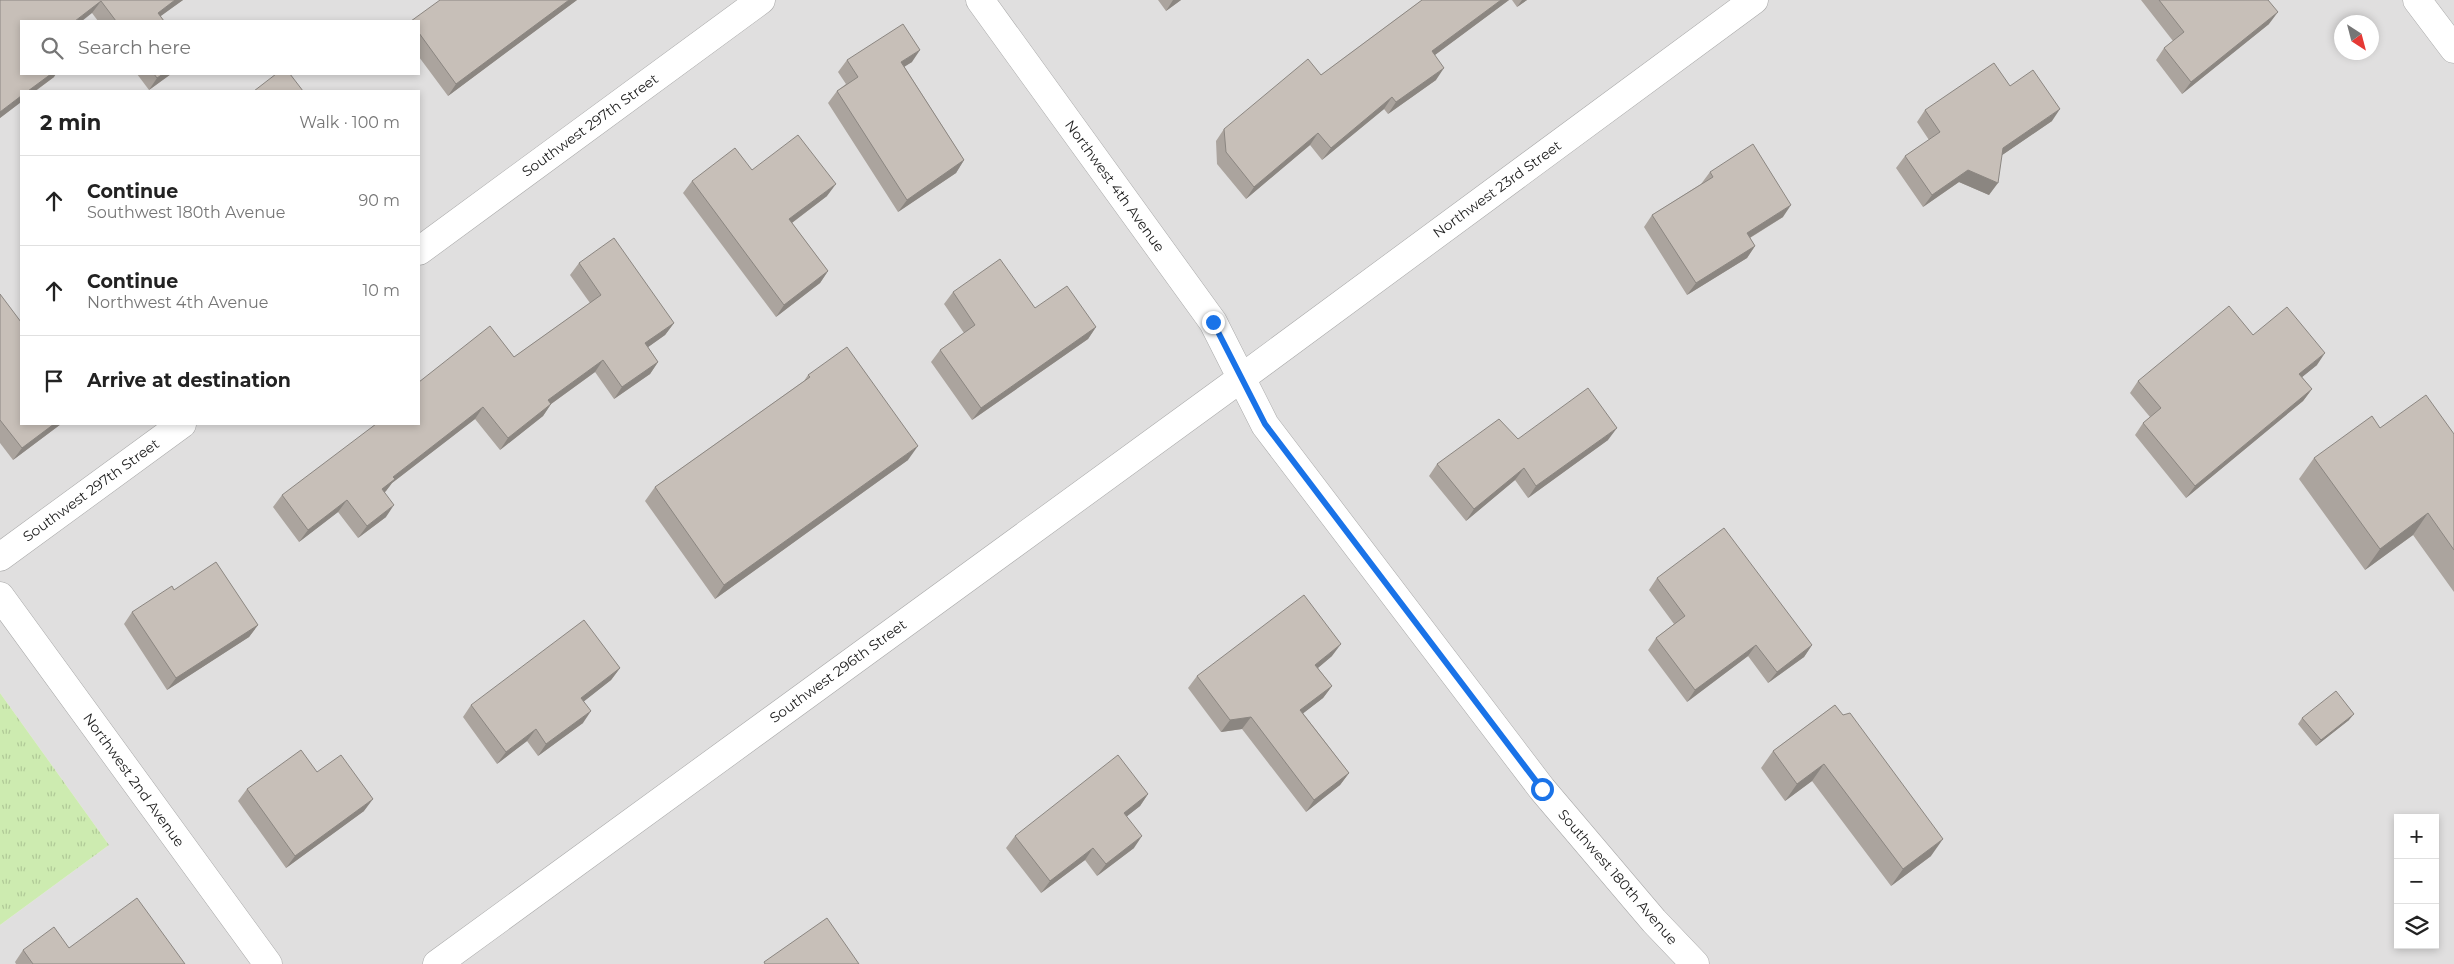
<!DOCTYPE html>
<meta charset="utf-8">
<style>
body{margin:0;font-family:Montserrat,sans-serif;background:#f2f2f2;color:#222}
.controls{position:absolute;right:15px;bottom:15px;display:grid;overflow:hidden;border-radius:0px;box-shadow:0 2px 8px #0003}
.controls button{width:45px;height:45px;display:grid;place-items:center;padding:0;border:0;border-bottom:1px solid #e0e0e0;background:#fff;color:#222;font:25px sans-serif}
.compass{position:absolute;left:2334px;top:15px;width:45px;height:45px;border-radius:50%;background:#fff;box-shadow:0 2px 8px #0003;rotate:144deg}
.stop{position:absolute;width:15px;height:15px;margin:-11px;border:4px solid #1a73e8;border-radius:50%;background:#fff}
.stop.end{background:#1a73e8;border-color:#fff;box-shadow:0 1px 5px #0008}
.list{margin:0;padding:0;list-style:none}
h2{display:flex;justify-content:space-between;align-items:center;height:65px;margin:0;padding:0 20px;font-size:21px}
h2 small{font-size:16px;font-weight:400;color:#767676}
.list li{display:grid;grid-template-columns:32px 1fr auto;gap:15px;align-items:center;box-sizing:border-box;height:90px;padding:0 20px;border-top:1px solid #e0e0e0}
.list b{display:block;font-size:19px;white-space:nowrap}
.list p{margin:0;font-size:16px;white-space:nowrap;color:#767676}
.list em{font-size:16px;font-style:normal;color:#767676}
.icon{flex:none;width:28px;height:28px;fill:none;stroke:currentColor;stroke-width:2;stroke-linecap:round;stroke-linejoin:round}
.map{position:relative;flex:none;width:2454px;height:964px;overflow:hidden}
.search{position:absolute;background:#fff;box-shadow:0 2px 8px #0003;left:20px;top:20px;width:400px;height:55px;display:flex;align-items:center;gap:12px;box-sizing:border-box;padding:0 18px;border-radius:0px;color:#767676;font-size:19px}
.panel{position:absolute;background:#fff;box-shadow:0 2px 8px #0003;left:20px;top:90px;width:400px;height:335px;border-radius:0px}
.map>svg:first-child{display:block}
.residential{fill:#e0dfdf;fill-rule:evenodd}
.grass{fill:url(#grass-tufts)}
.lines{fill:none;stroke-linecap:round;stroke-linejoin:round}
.minor-casing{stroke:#a9a9a9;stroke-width:29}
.minor{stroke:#fff;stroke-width:28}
.wall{fill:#aba49e}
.shaded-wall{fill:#8b8681}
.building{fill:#c7bfb8;stroke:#8b8681}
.route{stroke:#1a73e8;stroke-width:6}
.labels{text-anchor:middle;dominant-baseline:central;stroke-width:4;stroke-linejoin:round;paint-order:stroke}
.street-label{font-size:14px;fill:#222;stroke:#fff}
</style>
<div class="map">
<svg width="2454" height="964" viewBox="0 0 2454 964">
<defs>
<pattern id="grass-tufts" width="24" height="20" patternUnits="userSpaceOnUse" patternTransform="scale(1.25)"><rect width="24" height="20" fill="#cdebb0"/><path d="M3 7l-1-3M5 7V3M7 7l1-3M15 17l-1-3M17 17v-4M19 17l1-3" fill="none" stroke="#b0c997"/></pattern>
</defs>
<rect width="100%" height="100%" fill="#f2efe9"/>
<path class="residential" d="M 0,0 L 2454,0 L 2454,964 L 0,964 L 0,925 L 109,845 L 0,693 ZM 21,21 L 419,21 L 419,74 L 21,74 ZM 2342,22 L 2372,22 L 2372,52 L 2342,52 ZM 21,91 L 419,91 L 419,424 L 21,424 ZM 2398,818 L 2435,818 L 2435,945 L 2398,945 Z"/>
<path class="grass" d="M 0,693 L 109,845 L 0,925 Z"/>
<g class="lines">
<defs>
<path id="minor" d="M 980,0 L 1213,322 L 1265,425 L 1542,789 L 1654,921 L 1695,964
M 2417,0 L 2454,49
M 419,251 L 761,0
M 0,557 L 182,424
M 0,596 L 268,964
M 437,964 L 1240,379 L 1754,0"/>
</defs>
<use href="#minor" class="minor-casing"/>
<use href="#minor" class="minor"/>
</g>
<path class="wall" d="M 0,0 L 183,0 L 160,16 L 164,21 L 98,21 L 92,13 L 21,21 L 54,77 L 0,118 Z
M 577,0 L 448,96 L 419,57 L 419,21 Z
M 1158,0 L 1181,0 L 1166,11 Z
M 1422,0 L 1509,0 L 1435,55 L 1436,80 L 1388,114 L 1384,109 L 1322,160 L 1310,145 L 1246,199 L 1217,164 L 1216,141 L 1224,129 L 1321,75 Z
M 1512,0 L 1527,0 L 1517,7 Z
M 2141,0 L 2268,0 L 2269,24 L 2182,94 L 2156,60 L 2164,48 L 2173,41 Z
M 847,60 L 912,62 L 904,66 L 964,160 L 956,173 L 898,212 L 828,103 L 837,91 L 846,84 L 838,72 Z
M 137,74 L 171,74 L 149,90 Z
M 2010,86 L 2052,121 L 2002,155 L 1989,195 L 1959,182 L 1923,207 L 1896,168 L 1905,156 L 1929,140 L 1917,122 L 1925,110 Z
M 752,170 L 827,196 L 792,223 L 828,271 L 820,283 L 776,317 L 683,193 L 692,181 Z
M 1710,172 L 1783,217 L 1750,238 L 1755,246 L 1747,258 L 1687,295 L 1644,227 L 1652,215 L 1701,184 Z
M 579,263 L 674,323 L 665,335 L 648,347 L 658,362 L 650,374 L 614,399 L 595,372 L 551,404 L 543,416 L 500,450 L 475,419 L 392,483 L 385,492 L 386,517 L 358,538 L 338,512 L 299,542 L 273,507 L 282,495 L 514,357 L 590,303 L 570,275 Z
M 953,292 L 1035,308 L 1096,327 L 1088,339 L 972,420 L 931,362 L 940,350 L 964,333 L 944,304 Z
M 0,294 L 21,424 L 61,424 L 13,460 L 0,443 Z
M 2253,335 L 2317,365 L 2302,377 L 2312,389 L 2303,401 L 2186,498 L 2135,435 L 2143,423 L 2150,417 L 2130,393 L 2138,381 Z
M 808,375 L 908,460 L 715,599 L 645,501 L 655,487 L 804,381 Z
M 2380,428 L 2454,434 L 2454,592 L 2413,535 L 2365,570 L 2299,479 L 2314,458 Z
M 1518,439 L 1608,440 L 1528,498 L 1515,480 L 1466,521 L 1429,476 L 1437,464 Z
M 1657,578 L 1812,645 L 1804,657 L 1768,683 L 1748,656 L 1687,702 L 1648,650 L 1656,638 L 1674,624 L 1649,590 Z
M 174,590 L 258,625 L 249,637 L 167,690 L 124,624 L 132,612 Z
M 1332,656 L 1318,668 L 1332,686 L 1323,698 L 1303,713 L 1349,773 L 1340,785 L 1306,812 L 1242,729 L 1221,732 L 1188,688 L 1197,676 Z
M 620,668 L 611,680 L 584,701 L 583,723 L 538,756 L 527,741 L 497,764 L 463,717 L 471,705 Z
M 1835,705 L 1931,856 L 1891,886 L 1812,781 L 1785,801 L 1761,768 L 1773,751 Z
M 2302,718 L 2349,720 L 2316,746 L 2298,724 Z
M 317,772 L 364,811 L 286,868 L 238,801 L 247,789 Z
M 1148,794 L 1140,806 L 1127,816 L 1134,848 L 1097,876 L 1085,860 L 1041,893 L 1006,848 L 1015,836 Z
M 69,948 L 185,964 L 16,964 L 15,962 L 23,950 Z"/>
<path class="shaded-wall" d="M 175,0 L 183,0 L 154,21 L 158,13 Z
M 569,0 L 577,0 L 448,96 L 456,84 Z
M 1173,0 L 1181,0 L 1166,11 Z
M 1501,0 L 1509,0 L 1424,63 L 1432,51 Z
M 1522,0 L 1527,0 L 1517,7 Z
M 101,1 L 92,13 L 82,21 L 75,21 Z
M 2278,12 L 2269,24 L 2182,94 L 2191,82 Z
M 920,50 L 912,62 L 893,74 L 901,62 Z
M 1444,68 L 1436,80 L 1388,114 L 1396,102 Z
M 51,74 L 56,74 L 54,77 L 35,91 L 28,91 Z
M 163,74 L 171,74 L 149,90 L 157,78 Z
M 21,96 L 21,102 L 0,118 L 0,112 Z
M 1392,97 L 1384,109 L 1322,160 L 1331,148 Z
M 2060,109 L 2052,121 L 1995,160 L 2003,148 Z
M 1318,133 L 1310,145 L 1246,199 L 1254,187 Z
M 964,160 L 956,173 L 898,212 L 907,200 Z
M 1968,170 L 1998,183 L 1989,195 L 1959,182 L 1923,207 L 1932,195 Z
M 836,184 L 827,196 L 781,231 L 789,219 Z
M 1791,205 L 1783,217 L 1738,245 L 1747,233 Z
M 1755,246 L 1747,258 L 1687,295 L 1696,283 Z
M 828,271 L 820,283 L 776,317 L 784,305 Z
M 674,323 L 665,335 L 637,355 L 645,343 Z
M 1096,327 L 1088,339 L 972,420 L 981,408 Z
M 2325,353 L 2317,365 L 2291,386 L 2299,374 Z
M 603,360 L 595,372 L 540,412 L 548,400 Z
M 658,362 L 650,374 L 614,399 L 622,387 Z
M 2312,389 L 2303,401 L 2186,498 L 2195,486 Z
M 551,404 L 543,416 L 500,450 L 508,438 Z
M 483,407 L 475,419 L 392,483 L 386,491 L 374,501 L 382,489 L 393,477 Z
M 54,424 L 61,424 L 13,460 L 22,448 Z
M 1617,428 L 1608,440 L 1528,498 L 1536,486 Z
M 918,446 L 908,460 L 715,599 L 724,585 Z
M 1524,468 L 1515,480 L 1466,521 L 1474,509 Z
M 347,500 L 338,512 L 299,542 L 308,530 Z
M 394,505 L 386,517 L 358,538 L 367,526 Z
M 2428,513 L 2413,535 L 2365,570 L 2380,549 Z
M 258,625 L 249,637 L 167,690 L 176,678 Z
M 1341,644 L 1332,656 L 1307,677 L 1315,665 Z
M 1756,645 L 1748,656 L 1687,702 L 1695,690 Z
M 1812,645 L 1804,657 L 1768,683 L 1777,672 Z
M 620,668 L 611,680 L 573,710 L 581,698 Z
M 1332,686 L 1323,698 L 1292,722 L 1300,710 Z
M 591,711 L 583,723 L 538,756 L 546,744 Z
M 2354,714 L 2349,720 L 2316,746 L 2321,740 Z
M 1251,717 L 1242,729 L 1221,732 L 1230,720 Z
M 536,729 L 527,741 L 497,764 L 506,752 Z
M 1824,764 L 1812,781 L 1785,801 L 1797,784 Z
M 1349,773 L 1340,785 L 1306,812 L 1314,800 Z
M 1148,794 L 1140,806 L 1116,825 L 1124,813 Z
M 373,799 L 364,811 L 286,868 L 295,856 Z
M 1142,836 L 1134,848 L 1097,876 L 1106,864 Z
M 1943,839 L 1931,856 L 1891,886 L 1903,869 Z
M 1093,848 L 1085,860 L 1041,893 L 1050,881 Z"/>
<path class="building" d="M 0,0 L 175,0 L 158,13 L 164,21 L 116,21 L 101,1 L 75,21 L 21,21 L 21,74 L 51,74 L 28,91 L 21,91 L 21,96 L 0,112 Z
M 440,0 L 569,0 L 456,84 L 419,33 L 419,21 L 411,21 Z
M 1422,0 L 1501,0 L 1432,51 L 1444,68 L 1396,102 L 1392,97 L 1331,148 L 1318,133 L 1254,187 L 1226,152 L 1224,129 L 1308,59 L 1321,75 Z
M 2159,0 L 2268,0 L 2278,12 L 2191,82 L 2164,48 L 2184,32 Z
M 903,24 L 920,50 L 901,62 L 964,160 L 907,200 L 837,91 L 858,77 L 847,60 Z
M 1994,63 L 2010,86 L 2033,70 L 2060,109 L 2003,148 L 1998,183 L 1968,170 L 1932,195 L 1905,156 L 1940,132 L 1925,110 Z
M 154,74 L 163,74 L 157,78 Z
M 276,74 L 290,74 L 303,91 L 254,91 Z
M 798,135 L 836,184 L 789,219 L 828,271 L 784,305 L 692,181 L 735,148 L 752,170 Z
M 1753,144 L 1791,205 L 1747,233 L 1755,246 L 1696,283 L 1652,215 L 1713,177 L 1710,172 Z
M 614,238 L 674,323 L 645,343 L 658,362 L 622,387 L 603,360 L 548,400 L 551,404 L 508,438 L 483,407 L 393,477 L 395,479 L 382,489 L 394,505 L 367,526 L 347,500 L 308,530 L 282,495 L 376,424 L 419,424 L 419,382 L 490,326 L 514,357 L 601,295 L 579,263 Z
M 1000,259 L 1035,308 L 1067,286 L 1096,327 L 981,408 L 940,350 L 975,325 L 953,292 Z
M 0,294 L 21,322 L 21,424 L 54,424 L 22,448 L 0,420 Z
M 2229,306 L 2253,335 L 2287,307 L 2325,353 L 2299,374 L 2312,389 L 2195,486 L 2143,423 L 2161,408 L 2138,381 Z
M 847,347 L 918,446 L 724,585 L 655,487 L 810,377 L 808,375 Z
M 1588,388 L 1617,428 L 1536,486 L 1524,468 L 1474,509 L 1437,464 L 1499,419 L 1518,439 Z
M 2426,395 L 2454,434 L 2454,550 L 2428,513 L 2380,549 L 2314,458 L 2372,416 L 2380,428 Z
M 1724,528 L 1812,645 L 1777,672 L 1756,645 L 1695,690 L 1656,638 L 1685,616 L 1657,578 Z
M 216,562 L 258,625 L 176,678 L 132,612 L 172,586 L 174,590 Z
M 1304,595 L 1341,644 L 1315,665 L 1332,686 L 1300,710 L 1349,773 L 1314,800 L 1251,717 L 1230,720 L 1197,676 Z
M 584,620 L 620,668 L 581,698 L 591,711 L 546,744 L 536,729 L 506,752 L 471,705 Z
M 2336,691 L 2354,714 L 2321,740 L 2302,718 Z
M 1835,705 L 1843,715 L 1850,713 L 1943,839 L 1903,869 L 1824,764 L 1797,784 L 1773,751 Z
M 301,750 L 317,772 L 341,755 L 373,799 L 295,856 L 247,789 Z
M 1118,755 L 1148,794 L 1124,813 L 1142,836 L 1106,864 L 1093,848 L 1050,881 L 1015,836 Z
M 137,898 L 185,964 L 33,964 L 23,950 L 54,927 L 69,948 Z
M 827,918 L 859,964 L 765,964 L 764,962 Z"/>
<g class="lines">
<path class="route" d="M 1213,322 L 1265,424 L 1542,789"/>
</g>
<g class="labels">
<g class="street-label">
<text transform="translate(590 125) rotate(-36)">Southwest 297th Street</text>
<text transform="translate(1115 186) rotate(54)">Northwest 4th Avenue</text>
<text transform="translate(1497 189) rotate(-36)">Northwest 23rd Street</text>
<text transform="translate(91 490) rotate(-36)">Southwest 297th Street</text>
<text transform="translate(838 671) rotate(-36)">Southwest 296th Street</text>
<text transform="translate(134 780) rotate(54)">Northwest 2nd Avenue</text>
<text transform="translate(1618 877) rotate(49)">Southwest 180th Avenue</text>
</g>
</g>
</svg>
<div class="controls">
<button>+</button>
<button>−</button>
<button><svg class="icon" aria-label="layers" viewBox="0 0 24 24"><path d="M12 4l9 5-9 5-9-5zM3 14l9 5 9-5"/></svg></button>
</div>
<svg class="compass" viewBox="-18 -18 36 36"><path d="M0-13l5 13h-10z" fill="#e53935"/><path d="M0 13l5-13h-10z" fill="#767676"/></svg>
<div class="stop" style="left:1542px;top:789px"></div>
<div class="stop end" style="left:1213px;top:322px"></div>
<div class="search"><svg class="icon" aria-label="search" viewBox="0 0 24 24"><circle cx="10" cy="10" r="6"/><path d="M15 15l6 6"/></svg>Search here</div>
<section class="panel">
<h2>2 min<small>Walk · 100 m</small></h2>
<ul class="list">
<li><svg class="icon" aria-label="ahead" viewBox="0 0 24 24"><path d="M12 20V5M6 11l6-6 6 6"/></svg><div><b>Continue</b><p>Southwest 180th Avenue</p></div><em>90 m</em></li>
<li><svg class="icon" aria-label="ahead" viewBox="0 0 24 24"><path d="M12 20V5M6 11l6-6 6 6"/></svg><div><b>Continue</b><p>Northwest 4th Avenue</p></div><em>10 m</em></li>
<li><svg class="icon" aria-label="arrive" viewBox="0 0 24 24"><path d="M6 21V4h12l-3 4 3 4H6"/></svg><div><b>Arrive at destination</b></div></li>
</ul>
</section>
</div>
